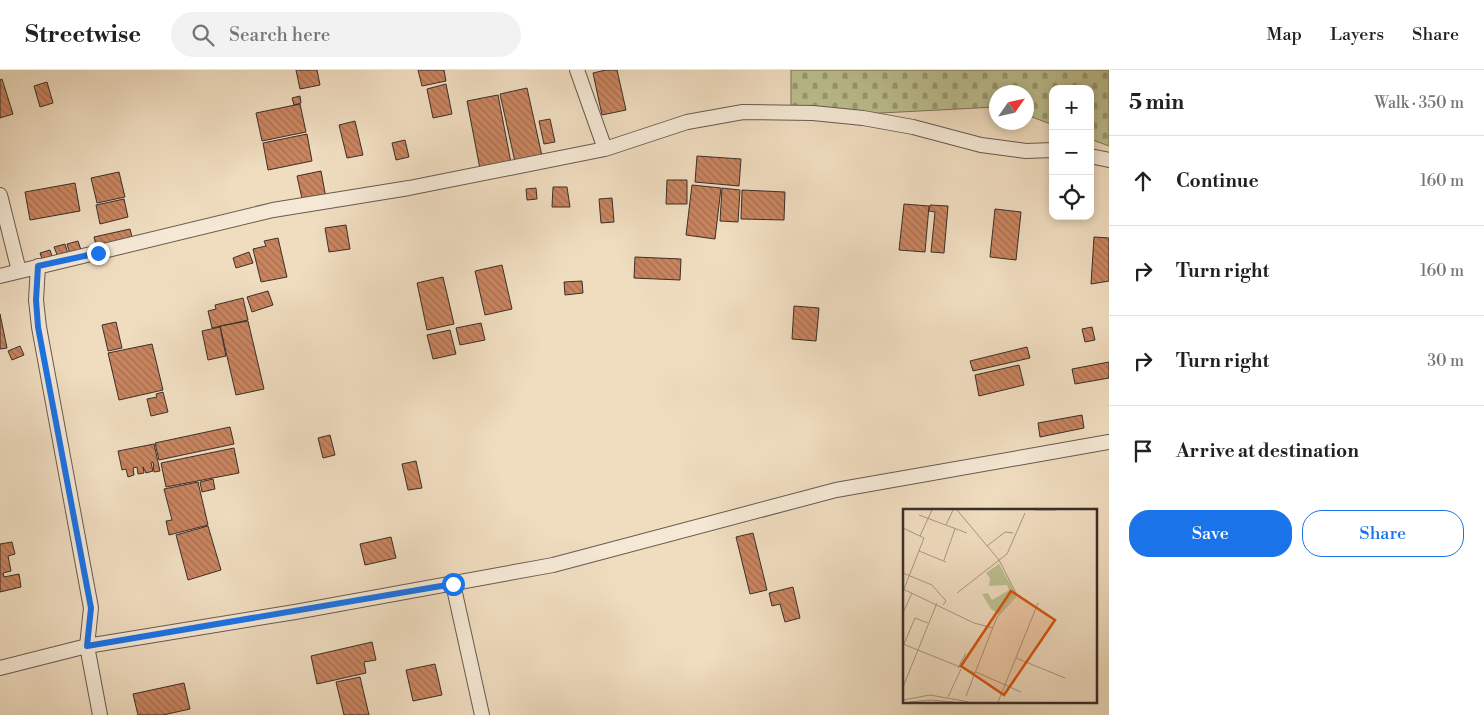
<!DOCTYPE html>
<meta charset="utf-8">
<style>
body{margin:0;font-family:"Libre Bodoni",serif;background:#f2f2f2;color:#202124}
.controls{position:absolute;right:15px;top:15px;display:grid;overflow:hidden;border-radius:10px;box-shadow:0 2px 8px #0003}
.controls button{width:45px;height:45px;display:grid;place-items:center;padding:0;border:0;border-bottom:1px solid #e0e0e0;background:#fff;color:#202124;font:25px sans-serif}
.compass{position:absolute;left:989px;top:15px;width:45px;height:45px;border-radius:50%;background:#fff;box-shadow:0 2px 8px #0003;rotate:56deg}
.stop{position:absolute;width:15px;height:15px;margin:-11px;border:4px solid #1a73e8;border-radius:50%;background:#fff}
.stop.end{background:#1a73e8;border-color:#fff;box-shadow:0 1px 5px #0008}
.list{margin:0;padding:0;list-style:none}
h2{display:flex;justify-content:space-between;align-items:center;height:65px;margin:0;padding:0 20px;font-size:21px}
h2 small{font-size:16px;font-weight:400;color:#757577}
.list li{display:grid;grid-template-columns:32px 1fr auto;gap:15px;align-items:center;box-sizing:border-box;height:90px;padding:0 20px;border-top:1px solid #e0e0e0}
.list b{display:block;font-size:19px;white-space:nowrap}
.list em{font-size:16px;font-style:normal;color:#757577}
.actions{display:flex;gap:10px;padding:15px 20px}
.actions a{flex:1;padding:11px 0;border:1px solid #1a73e8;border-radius:20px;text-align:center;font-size:18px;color:#1a73e8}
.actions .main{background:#1a73e8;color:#fff}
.icon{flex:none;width:28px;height:28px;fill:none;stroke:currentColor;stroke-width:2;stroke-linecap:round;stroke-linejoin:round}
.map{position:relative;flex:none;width:1109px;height:645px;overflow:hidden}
header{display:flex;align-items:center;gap:30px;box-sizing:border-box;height:70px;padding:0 25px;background:#fff;border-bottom:1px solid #e0e0e0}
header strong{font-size:24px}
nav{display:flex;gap:28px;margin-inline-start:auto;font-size:18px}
.search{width:350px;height:45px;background:#f2f2f2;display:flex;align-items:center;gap:12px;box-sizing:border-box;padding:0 18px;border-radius:28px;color:#757577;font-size:19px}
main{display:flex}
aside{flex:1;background:#fff}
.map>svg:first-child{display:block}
.cemetery{fill:url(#cemetery-stones);stroke:#7c775c}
.building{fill:url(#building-back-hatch);stroke:#3a2e29}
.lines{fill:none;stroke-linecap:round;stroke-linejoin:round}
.street-casing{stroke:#685a4f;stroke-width:16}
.street{stroke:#f5e9d6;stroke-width:14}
.route{stroke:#1a73e8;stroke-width:6}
.inset-road{fill:none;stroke:#a79784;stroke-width:1}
.view{fill:#d7550f;fill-opacity:0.15;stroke:#d7550f;stroke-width:2.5}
.inset-edge{fill:none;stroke:#3a2e29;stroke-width:2.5}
</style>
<header>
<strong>Streetwise</strong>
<div class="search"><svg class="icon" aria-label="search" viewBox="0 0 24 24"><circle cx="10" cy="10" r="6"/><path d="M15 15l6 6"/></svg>Search here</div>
<nav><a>Map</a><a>Layers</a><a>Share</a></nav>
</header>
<main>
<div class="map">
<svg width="1109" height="645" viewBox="0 0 1109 645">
<defs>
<pattern id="cemetery-stones" width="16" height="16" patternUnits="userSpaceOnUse" patternTransform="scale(1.25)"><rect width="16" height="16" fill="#bdc090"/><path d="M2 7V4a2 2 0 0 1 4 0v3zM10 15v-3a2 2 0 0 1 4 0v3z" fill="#9b9c76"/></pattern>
<pattern id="building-back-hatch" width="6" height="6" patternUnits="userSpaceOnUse" patternTransform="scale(1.25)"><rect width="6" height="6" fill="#c98560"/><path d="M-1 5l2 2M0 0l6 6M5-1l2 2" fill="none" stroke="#a46d4f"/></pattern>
</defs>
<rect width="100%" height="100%" fill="#f0ddc0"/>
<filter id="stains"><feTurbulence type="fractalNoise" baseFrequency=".004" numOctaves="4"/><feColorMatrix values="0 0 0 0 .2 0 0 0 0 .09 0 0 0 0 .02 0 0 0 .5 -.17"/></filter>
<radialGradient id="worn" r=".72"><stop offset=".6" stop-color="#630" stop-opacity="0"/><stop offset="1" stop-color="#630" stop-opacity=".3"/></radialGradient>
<path class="cemetery" d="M 791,0 L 1109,0 L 1109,76 L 1090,69 L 1090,19 L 1053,19 L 1053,55 L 1027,45 L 1026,22 L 996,22 L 996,37 L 862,44 L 791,36 Z"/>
<path class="building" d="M 296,0 L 317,0 L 320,15 L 300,19 Z
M 418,0 L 444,0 L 446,11 L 422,16 Z
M 606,0 L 617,0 L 626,40 L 602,45 L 593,3 Z
M 2,9 L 13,44 L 0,48 L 0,10 Z
M 47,12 L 53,33 L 40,37 L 34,16 Z
M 446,14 L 452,44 L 433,48 L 427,19 Z
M 527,18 L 542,86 L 515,92 L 500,24 Z
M 498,25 L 511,93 L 480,99 L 467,31 Z
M 300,26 L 301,33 L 294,35 L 292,28 Z
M 300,34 L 306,62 L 262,71 L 256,43 Z
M 550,49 L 555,72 L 544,74 L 539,51 Z
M 355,51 L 363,85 L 347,88 L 339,55 Z
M 307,64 L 312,91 L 268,100 L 263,73 Z
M 405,70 L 409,87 L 396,90 L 392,73 Z
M 697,86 L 741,89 L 739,116 L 695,112 Z
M 321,101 L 326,128 L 303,133 L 297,106 Z
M 119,102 L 125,127 L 97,133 L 91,108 Z
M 667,110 L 687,110 L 687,134 L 666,134 Z
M 75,113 L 80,141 L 30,150 L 25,122 Z
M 692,115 L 721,118 L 715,169 L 686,165 Z
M 553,117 L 567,117 L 570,137 L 552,137 Z
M 536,118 L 537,129 L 527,130 L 526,119 Z
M 722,118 L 740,120 L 738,152 L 720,151 Z
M 742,120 L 785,122 L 784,150 L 741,149 Z
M 612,128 L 614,152 L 601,153 L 599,129 Z
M 124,129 L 128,147 L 100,154 L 96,135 Z
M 904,134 L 929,136 L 925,182 L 899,180 Z
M 930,135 L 948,136 L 944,183 L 931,182 L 935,142 L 929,141 Z
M 995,139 L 1021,142 L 1016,190 L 990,187 Z
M 346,155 L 350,179 L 329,182 L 325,158 Z
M 130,159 L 133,171 L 97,179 L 94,167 Z
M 1094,167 L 1109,168 L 1109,211 L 1091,214 Z
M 278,168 L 287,207 L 261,212 L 253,179 L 266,176 L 264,171 Z
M 78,171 L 81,180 L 70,184 L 67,174 Z
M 65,174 L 68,184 L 58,187 L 54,177 Z
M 50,180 L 53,189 L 43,192 L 40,183 Z
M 249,182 L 253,193 L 236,198 L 233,188 Z
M 635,187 L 681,189 L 680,210 L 634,208 Z
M 502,195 L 512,239 L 485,245 L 475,201 Z
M 443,207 L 454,254 L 427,260 L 417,213 Z
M 582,211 L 583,223 L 565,225 L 564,212 Z
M 268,221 L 273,235 L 252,242 L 247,227 Z
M 243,228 L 248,250 L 212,258 L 208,241 L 216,239 L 215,235 Z
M 794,236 L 819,238 L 816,271 L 792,269 Z
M 0,244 L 7,278 L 0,279 Z
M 248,251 L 264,319 L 236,325 L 220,256 Z
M 116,252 L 122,278 L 108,281 L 102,255 Z
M 481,253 L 485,270 L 460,275 L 456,258 Z
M 220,257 L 226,286 L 208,290 L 202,261 Z
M 1092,257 L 1095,270 L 1085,272 L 1082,259 Z
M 450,260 L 456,284 L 433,289 L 427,265 Z
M 152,274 L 163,320 L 119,330 L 108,283 Z
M 20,276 L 24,285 L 12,290 L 8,281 Z
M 1027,277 L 1030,288 L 973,301 L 970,291 Z
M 1109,292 L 1109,308 L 1075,314 L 1072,299 Z
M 1019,295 L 1024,315 L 979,326 L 975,305 Z
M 163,322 L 168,342 L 151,346 L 147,329 L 157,327 L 156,324 Z
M 1082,345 L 1084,358 L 1040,367 L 1038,353 Z
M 230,357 L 234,374 L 159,390 L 155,373 Z
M 330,365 L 335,385 L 323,388 L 318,368 Z
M 154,374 L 160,401 L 154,402 L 153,392 L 151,393 L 153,401 L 146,403 L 143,397 L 144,403 L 138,404 L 137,397 L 133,398 L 134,405 L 128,407 L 126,399 L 122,400 L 118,381 Z
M 234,378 L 239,403 L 166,417 L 161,393 Z
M 416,391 L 422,418 L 408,420 L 402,394 Z
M 213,409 L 215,419 L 202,422 L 200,412 Z
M 198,412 L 208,455 L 169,465 L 166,451 L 172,450 L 164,419 Z
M 208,456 L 221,500 L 188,510 L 176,465 Z
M 753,463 L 767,520 L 750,524 L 736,467 Z
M 391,467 L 396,488 L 365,495 L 360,474 Z
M 12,472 L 15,484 L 8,486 L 11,501 L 3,503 L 4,507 L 19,504 L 21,517 L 0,522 L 0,474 Z
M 793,517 L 800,548 L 785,552 L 780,534 L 772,536 L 769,523 Z
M 372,572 L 376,590 L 364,592 L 366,603 L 317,614 L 311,586 Z
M 435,594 L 442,625 L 413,631 L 406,600 Z
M 360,607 L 369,645 L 344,645 L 336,612 Z
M 184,613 L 190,639 L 163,645 L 138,645 L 133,624 Z"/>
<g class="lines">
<defs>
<path id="street" d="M 577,0 L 605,79
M 1090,86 L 1109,90
M 0,125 L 19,201
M 38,196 L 36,230 L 39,257 L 91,538 L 87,576 L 100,645
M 0,206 L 273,140 L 409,118 L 605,79 L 687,52 L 743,42 L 813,43 L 863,48 L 913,57 L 981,75 L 1026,81 L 1053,80
M 453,514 L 482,645
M 0,598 L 87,576 L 295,542 L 553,495 L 836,420 L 1109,372"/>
</defs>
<use href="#street" class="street-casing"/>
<use href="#street" class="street"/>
</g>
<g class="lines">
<path class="route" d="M 98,183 L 38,196 L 36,230 L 38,257 L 91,538 L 87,576 L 453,514"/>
</g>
<g transform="translate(903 439)">
<rect width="194" height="194" fill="#f0ddc0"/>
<path d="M 96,55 L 113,85 L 96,105 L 88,100 L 79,85 L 85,84 L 89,91 L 106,81 L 104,76 L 86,77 L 87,69 L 83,64 Z" fill="#bdc090"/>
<path class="inset-road" d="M 54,1 L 96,51 L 114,86 L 94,108 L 63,187M 132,1 L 153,1M 16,6 L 64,24M 43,16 L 50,1M 0,19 L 21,29 L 1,80M 17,27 L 29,1M 84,37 L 102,23 L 110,24M 16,42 L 43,53M 41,51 L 52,20M 0,64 L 29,76 L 43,92 L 40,96M 0,80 L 71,114 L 90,119M 54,84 L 104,45 L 122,4M 0,104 L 9,84M 0,135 L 72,164M 1,135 L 12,109 L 25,114M 113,149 L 162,169M 55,159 L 63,144M 73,163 L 118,183M 0,178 L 34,94M 45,188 L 58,160M 0,191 L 27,186 L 66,193M 7,193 L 27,191 L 51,193M 95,193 L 135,94"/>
<path class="view" d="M 108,82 L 152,111 L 101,186 L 58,157 Z"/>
<rect width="194" height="194" class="inset-edge"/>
</g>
<rect width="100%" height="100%" filter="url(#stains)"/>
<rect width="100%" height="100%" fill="url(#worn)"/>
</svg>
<div class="controls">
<button>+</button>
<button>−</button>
<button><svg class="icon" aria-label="locate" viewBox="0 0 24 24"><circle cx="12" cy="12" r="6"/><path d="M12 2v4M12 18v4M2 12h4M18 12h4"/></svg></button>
</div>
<svg class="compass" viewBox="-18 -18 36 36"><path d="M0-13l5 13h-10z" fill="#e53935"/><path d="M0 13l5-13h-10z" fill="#757577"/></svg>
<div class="stop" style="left:453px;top:514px"></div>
<div class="stop end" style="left:98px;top:183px"></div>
</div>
<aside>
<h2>5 min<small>Walk · 350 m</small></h2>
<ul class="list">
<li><svg class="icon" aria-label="ahead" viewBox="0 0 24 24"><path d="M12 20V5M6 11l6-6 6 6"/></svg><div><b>Continue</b></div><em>160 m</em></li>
<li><svg class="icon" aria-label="right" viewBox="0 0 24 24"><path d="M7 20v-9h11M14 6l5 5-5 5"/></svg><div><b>Turn right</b></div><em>160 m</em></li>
<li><svg class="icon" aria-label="right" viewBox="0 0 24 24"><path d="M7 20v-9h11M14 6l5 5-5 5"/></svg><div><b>Turn right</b></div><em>30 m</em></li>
<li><svg class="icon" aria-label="arrive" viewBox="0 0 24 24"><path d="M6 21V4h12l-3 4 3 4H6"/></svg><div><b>Arrive at destination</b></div></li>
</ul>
<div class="actions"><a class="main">Save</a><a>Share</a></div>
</aside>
</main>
